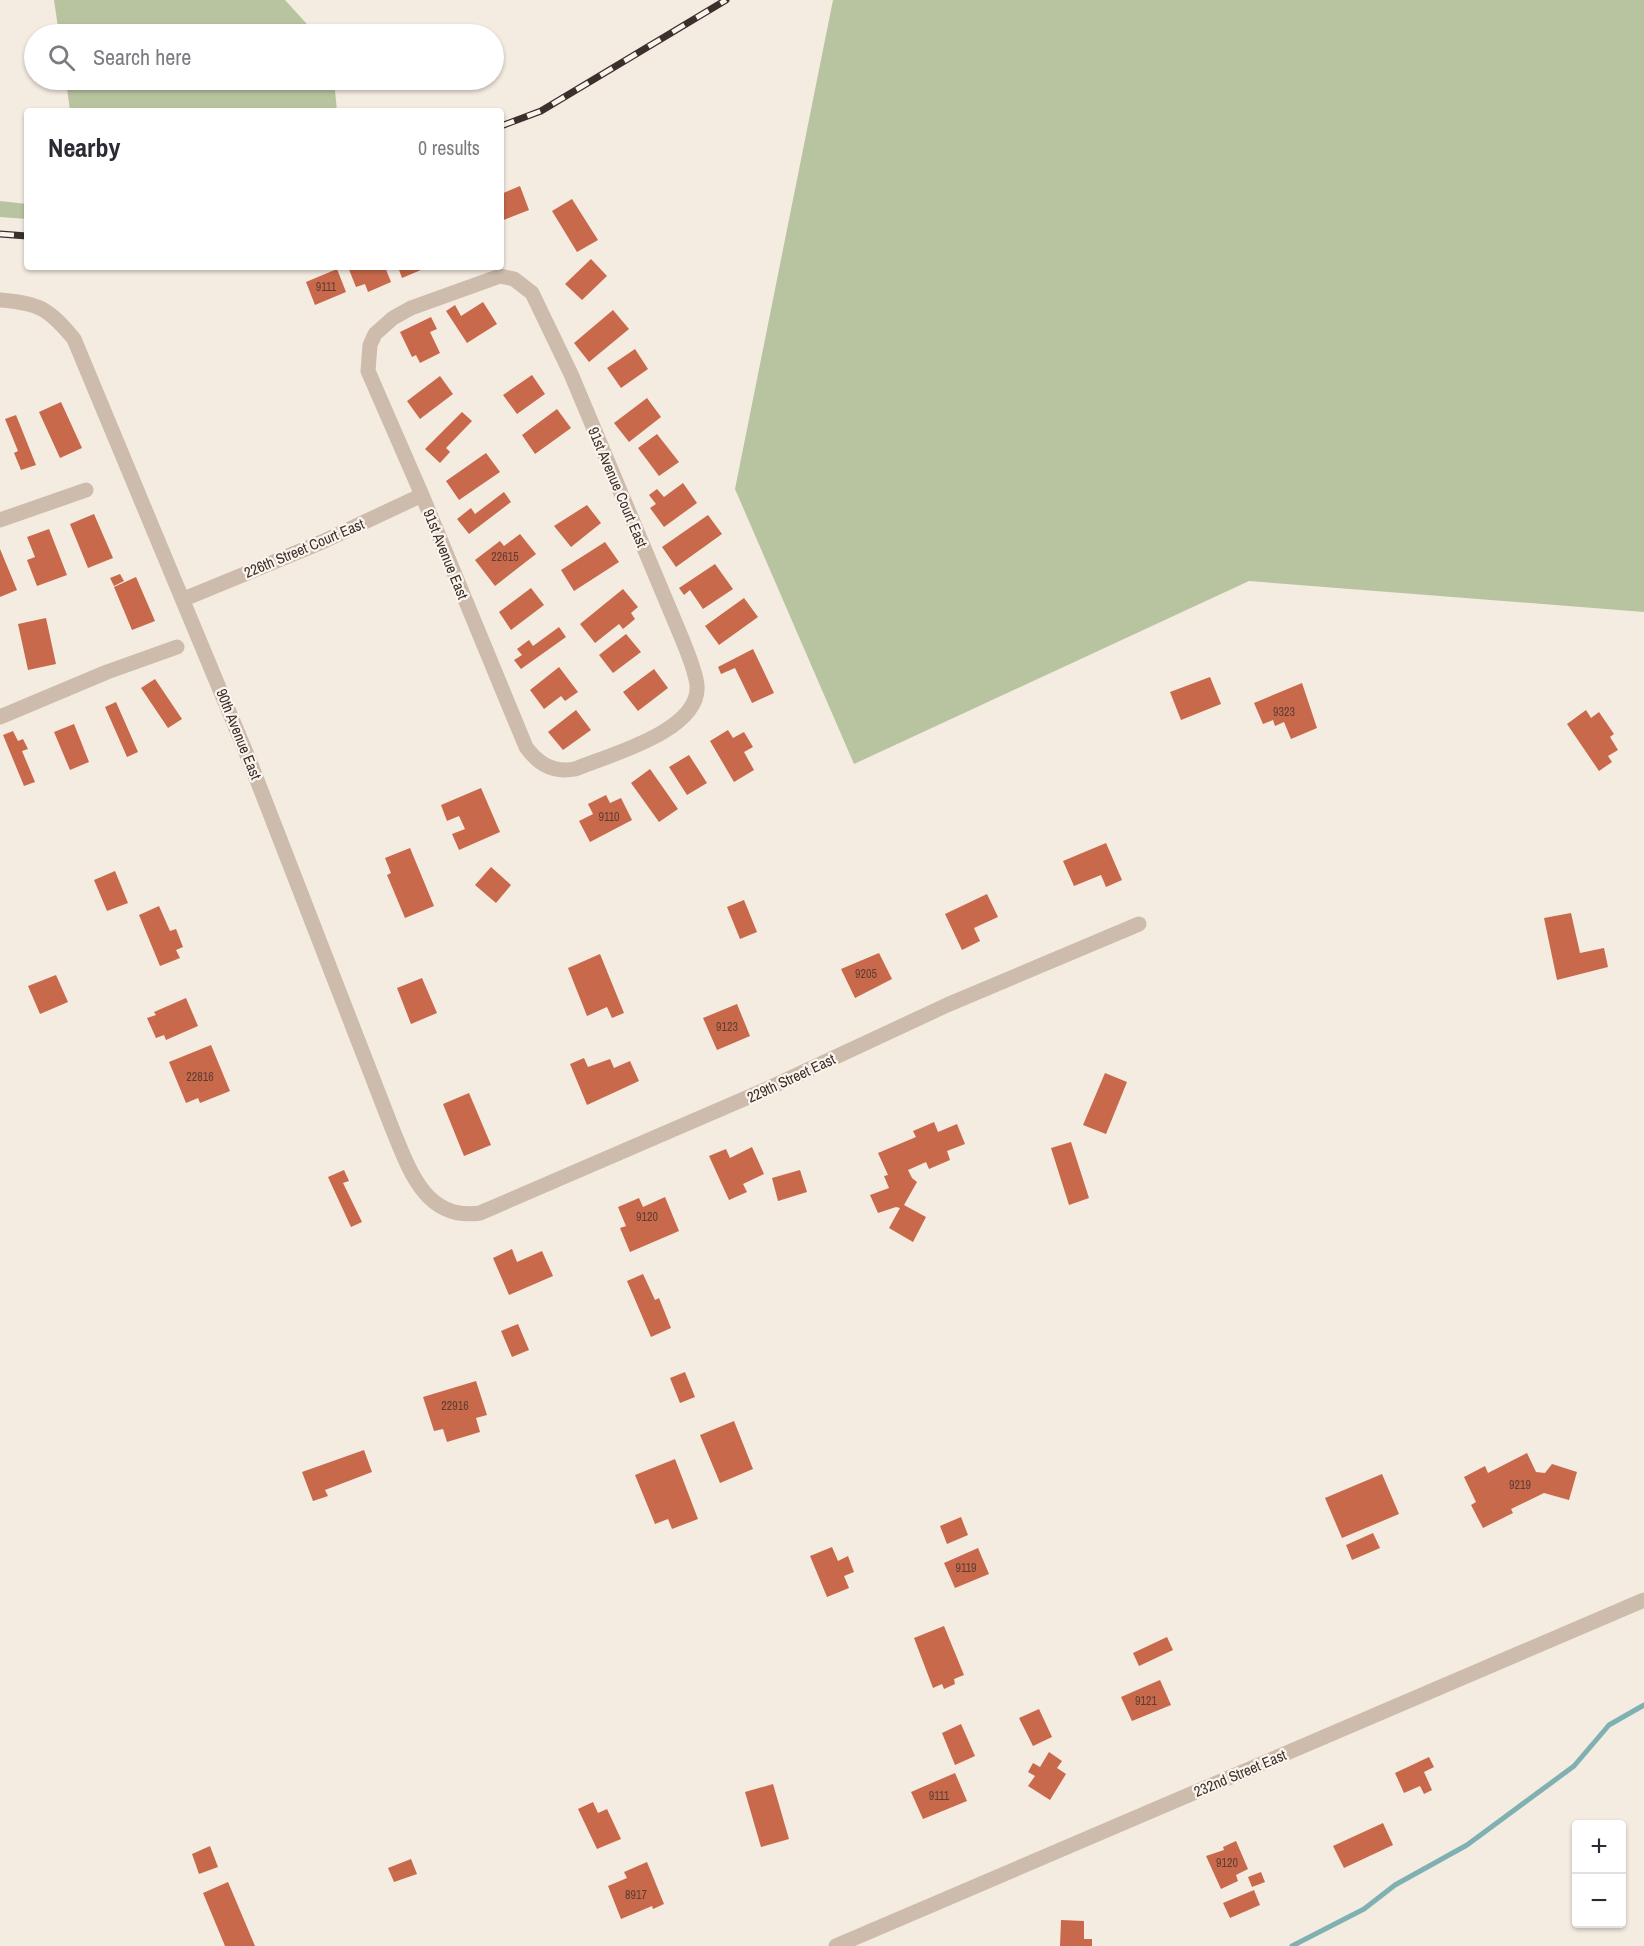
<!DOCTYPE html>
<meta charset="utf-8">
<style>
body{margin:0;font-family:"Archivo Narrow",sans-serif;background:#f2f2f3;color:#2b2b33}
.controls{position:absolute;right:18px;bottom:18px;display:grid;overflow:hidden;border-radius:6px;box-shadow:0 2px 4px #0004}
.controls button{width:54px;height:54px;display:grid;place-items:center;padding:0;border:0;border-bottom:2px solid #e1e1e2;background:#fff;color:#2b2b33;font:30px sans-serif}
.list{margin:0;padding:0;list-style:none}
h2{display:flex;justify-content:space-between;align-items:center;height:78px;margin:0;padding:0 24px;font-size:26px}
h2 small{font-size:20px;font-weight:400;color:#7c7c81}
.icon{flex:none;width:33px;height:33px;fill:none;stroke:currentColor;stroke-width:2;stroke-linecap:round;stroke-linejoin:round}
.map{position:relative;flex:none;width:1644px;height:1946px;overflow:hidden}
.search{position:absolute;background:#fff;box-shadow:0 2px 4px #0004;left:24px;top:24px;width:480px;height:66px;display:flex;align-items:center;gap:15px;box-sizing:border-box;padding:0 21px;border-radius:33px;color:#7c7c81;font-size:22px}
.panel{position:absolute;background:#fff;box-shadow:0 2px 4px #0004;left:24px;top:108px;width:480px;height:162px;border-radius:6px}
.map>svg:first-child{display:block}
.green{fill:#b8c4a0}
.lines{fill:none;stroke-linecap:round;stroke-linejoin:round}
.stream{stroke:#7fb0b2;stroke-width:5}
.building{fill:#c8694b}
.minor{stroke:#cdbbac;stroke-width:15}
.rail-casing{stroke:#3b302b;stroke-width:7}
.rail{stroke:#fbf5ee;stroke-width:4.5;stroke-dasharray:14;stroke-linecap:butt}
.labels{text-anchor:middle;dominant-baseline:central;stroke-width:4.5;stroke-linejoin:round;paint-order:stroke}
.number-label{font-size:12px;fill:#5e3e33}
.street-label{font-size:15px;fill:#3b302b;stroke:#fbf5ee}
</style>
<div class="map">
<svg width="1644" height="1946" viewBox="0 0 1644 1946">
<rect width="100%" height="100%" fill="#f4ebe1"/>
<path class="green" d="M 54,0 L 285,0 L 306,23 L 312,34 L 59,34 Z
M 833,0 L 1644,0 L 1644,612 L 1249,581 L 854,764 L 735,489 Z
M 66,80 L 334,80 L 337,111 L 70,111 Z
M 0,201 L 27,204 L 27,219 L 0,217 Z"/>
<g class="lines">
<path class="stream" d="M 1292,1946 L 1364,1909 L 1395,1885 L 1467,1845 L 1574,1766 L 1609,1725 L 1644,1705"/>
</g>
<path class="building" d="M 520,186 L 529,210 L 501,221 L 501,194 Z
M 572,199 L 598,240 L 577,252 L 552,211 Z
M 591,259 L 607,276 L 582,300 L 565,284 Z
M 348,267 L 385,267 L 391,282 L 368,292 L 365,284 L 356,287 Z
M 398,267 L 428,267 L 402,278 Z
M 337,269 L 346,292 L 315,305 L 306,282 Z
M 483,302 L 497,324 L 467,343 L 446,311 L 455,305 L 461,316 Z
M 613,310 L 629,329 L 589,362 L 574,343 Z
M 431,317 L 437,329 L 430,332 L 440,353 L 420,363 L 416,355 L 412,357 L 400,332 Z
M 635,349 L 648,369 L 621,388 L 607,368 Z
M 532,375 L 545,394 L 517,414 L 503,395 Z
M 440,376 L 453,394 L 420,419 L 407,401 Z
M 647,398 L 661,417 L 629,442 L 614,423 Z
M 61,402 L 82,448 L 60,458 L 39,412 Z
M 557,409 L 571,428 L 535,454 L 522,435 Z
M 462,412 L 472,421 L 446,448 L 450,452 L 440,463 L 425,449 Z
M 16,415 L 36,465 L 21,470 L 14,453 L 18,451 L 5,419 Z
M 657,434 L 679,462 L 659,476 L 638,448 Z
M 486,453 L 500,472 L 459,500 L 446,481 Z
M 683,483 L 697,503 L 664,527 L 650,508 L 656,504 L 649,495 L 657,489 L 664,497 Z
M 504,492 L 511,502 L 469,534 L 457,519 L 471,508 L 475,514 Z
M 587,505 L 601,523 L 571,547 L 554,526 Z
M 94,514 L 113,558 L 88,568 L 70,524 Z
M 708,515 L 722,534 L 676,567 L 662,547 Z
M 49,529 L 67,575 L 37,586 L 27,560 L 35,557 L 27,537 Z
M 520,534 L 536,554 L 495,586 L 475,560 L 500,541 L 504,546 Z
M 605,542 L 619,562 L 574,591 L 561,570 Z
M 0,549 L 17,590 L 0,597 Z
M 715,564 L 733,589 L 703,609 L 690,590 L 684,595 L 679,588 Z
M 120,574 L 124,581 L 114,586 L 110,578 Z
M 136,577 L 155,621 L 132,630 L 114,587 Z
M 531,588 L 544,605 L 511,630 L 499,612 Z
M 623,589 L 638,607 L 631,613 L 635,619 L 623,629 L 619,624 L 595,643 L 580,624 Z
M 744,598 L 758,617 L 719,645 L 705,626 Z
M 46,618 L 56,664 L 28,670 L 18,624 Z
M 559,627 L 566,637 L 521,669 L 514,660 L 522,655 L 517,649 L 529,640 L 533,646 Z
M 626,634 L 641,652 L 613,673 L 599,655 Z
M 753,649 L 774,693 L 752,703 L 735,668 L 721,674 L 718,667 Z
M 559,667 L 578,692 L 565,701 L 561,696 L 544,709 L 530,690 Z
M 654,669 L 668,688 L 638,711 L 623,692 Z
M 1210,677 L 1221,704 L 1181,720 L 1170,692 Z
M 155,679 L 182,719 L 168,728 L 141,688 Z
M 1302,683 L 1317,728 L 1291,739 L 1284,722 L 1275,726 L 1273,720 L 1263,724 L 1254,703 Z
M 116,702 L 138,752 L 127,757 L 105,707 Z
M 576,710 L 591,730 L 563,750 L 548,732 Z
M 1586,710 L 1591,718 L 1599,712 L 1614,734 L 1610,737 L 1618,750 L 1608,756 L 1612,762 L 1599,771 L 1567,724 Z
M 74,724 L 89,762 L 70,770 L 54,732 Z
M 728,730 L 733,738 L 744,732 L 753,747 L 744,752 L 754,770 L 734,782 L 710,741 Z
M 13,731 L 18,741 L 23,739 L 28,749 L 22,751 L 35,782 L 24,786 L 3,735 Z
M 689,755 L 707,783 L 687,795 L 669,767 Z
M 650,769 L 678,809 L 659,822 L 631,783 Z
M 481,788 L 500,832 L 459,850 L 452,834 L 465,829 L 459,816 L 447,821 L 441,805 Z
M 606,795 L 610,803 L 621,798 L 632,820 L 590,842 L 579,821 L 593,814 L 588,804 Z
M 1106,843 L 1122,880 L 1106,887 L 1101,875 L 1074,886 L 1063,861 Z
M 410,848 L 434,906 L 405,918 L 387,875 L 391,873 L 385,858 Z
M 491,867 L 511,885 L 496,903 L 475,885 Z
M 115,871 L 128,903 L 107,911 L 94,880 Z
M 987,894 L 998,917 L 974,928 L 980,941 L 962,950 L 945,914 Z
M 744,900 L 757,932 L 740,939 L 727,907 Z
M 159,906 L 170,931 L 176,929 L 183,947 L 176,950 L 180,958 L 160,966 L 139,915 Z
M 1571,913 L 1580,953 L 1604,948 L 1608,967 L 1557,980 L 1544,918 Z
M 879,953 L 892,979 L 855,998 L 841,969 Z
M 600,954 L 624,1013 L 612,1018 L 607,1007 L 587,1016 L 568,968 Z
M 56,975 L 68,1002 L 40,1014 L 28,986 Z
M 422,978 L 437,1013 L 411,1024 L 397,988 Z
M 186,998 L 198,1026 L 166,1040 L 164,1035 L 156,1038 L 147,1018 L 156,1015 L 154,1012 Z
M 737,1004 L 750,1036 L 717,1050 L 703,1018 Z
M 211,1045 L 230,1091 L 200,1103 L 198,1098 L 186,1103 L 169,1062 Z
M 584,1058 L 588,1067 L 610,1059 L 614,1068 L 630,1061 L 639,1081 L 587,1105 L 570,1064 Z
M 1105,1073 L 1127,1082 L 1106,1134 L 1083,1125 Z
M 469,1093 L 491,1145 L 464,1156 L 443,1104 Z
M 934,1122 L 938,1132 L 957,1124 L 965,1144 L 947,1151 L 950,1160 L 929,1169 L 926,1162 L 908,1170 L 912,1178 L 917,1182 L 904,1205 L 926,1217 L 913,1242 L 889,1228 L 900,1208 L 896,1207 L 878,1213 L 870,1195 L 889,1188 L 884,1176 L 888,1175 L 878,1153 L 916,1137 L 913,1131 Z
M 1071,1142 L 1089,1198 L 1069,1205 L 1051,1148 Z
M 752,1147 L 764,1174 L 743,1184 L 747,1192 L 729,1200 L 709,1156 L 726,1149 L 730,1158 Z
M 344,1170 L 349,1181 L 343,1183 L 362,1222 L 351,1227 L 328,1177 Z
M 800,1170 L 807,1192 L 778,1201 L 772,1178 Z
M 665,1197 L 679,1231 L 630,1252 L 620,1228 L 626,1226 L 618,1207 L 639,1198 L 643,1207 Z
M 512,1249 L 517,1262 L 542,1251 L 553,1276 L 509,1295 L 493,1258 Z
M 643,1274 L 655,1300 L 659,1298 L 671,1328 L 651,1337 L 627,1281 Z
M 518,1324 L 529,1350 L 512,1357 L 501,1331 Z
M 685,1372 L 695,1397 L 680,1403 L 670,1378 Z
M 476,1381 L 487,1415 L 476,1418 L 480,1432 L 447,1442 L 443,1429 L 434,1431 L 423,1397 Z
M 734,1421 L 753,1469 L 720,1483 L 700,1435 Z
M 364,1450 L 372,1472 L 325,1490 L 328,1496 L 313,1501 L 302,1472 Z
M 1527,1453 L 1536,1472 L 1545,1473 L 1552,1464 L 1577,1472 L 1569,1500 L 1544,1493 L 1511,1509 L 1513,1513 L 1483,1528 L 1471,1505 L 1476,1502 L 1464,1477 L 1485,1466 L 1488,1473 Z
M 675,1459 L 698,1519 L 672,1529 L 668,1519 L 655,1524 L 635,1475 Z
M 1382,1474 L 1399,1514 L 1342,1538 L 1325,1498 Z
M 961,1517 L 968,1535 L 947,1544 L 940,1526 Z
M 1373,1533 L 1380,1548 L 1352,1560 L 1346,1545 Z
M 832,1547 L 838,1561 L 848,1556 L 854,1572 L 844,1576 L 849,1588 L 827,1597 L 810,1556 Z
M 978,1548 L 989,1574 L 955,1588 L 944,1563 Z
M 944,1626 L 964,1675 L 954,1679 L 955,1684 L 944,1689 L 942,1684 L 933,1688 L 914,1638 Z
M 1167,1637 L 1173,1650 L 1139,1666 L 1133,1653 Z
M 1160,1680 L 1171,1705 L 1132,1721 L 1121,1697 Z
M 1039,1709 L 1052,1737 L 1033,1746 L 1019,1718 Z
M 961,1724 L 975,1756 L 955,1765 L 942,1733 Z
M 1049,1752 L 1062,1761 L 1057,1768 L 1066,1774 L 1050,1800 L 1028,1786 L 1035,1776 L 1028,1772 L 1033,1763 L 1040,1767 Z
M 1429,1757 L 1434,1767 L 1424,1772 L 1432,1790 L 1424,1794 L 1420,1786 L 1404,1793 L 1395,1773 Z
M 955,1773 L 967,1801 L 923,1819 L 911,1792 Z
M 773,1784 L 789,1839 L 761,1847 L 745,1792 Z
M 593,1802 L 598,1813 L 607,1809 L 621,1839 L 597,1849 L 578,1809 Z
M 1383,1823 L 1393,1845 L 1344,1868 L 1333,1846 Z
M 1236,1841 L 1248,1869 L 1236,1875 L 1238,1881 L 1221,1889 L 1206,1856 L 1224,1850 L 1223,1847 Z
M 210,1846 L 218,1867 L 199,1874 L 192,1854 Z
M 411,1859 L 417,1874 L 394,1882 L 388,1868 Z
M 647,1862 L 664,1904 L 653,1909 L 652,1906 L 621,1919 L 608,1886 L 627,1878 L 624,1872 Z
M 1261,1872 L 1265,1882 L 1252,1887 L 1248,1877 Z
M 228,1882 L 255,1946 L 225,1946 L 203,1893 Z
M 1254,1890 L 1260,1905 L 1230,1918 L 1223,1903 Z
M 1061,1920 L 1084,1921 L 1084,1939 L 1092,1939 L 1092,1946 L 1060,1946 Z"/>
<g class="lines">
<path class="minor" d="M 500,276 L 514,279 L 532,293 L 571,374 L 683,641 C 688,654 695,670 697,685 C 701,731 609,755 575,769 C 554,773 538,764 526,747 L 422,495 L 368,371 L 370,345 L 375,334 L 393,318 L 411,308 Z
M 0,300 C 40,303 49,309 74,339 L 250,762 L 392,1128 C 409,1169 425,1221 480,1213 L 765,1090 L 947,1005 L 1139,924
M 0,520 L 86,490
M 184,599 L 322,542 L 422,495
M 0,717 L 107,672 L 177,647
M 836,1946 L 1644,1600"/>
<defs>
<path id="rail" d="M 501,126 L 541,111 L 726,0
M 0,234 L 27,236"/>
</defs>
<use href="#rail" class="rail-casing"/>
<use href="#rail" class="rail"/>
</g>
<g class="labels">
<g class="number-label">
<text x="326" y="287">9111</text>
<text x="505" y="557">22615</text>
<text x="1284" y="712">9323</text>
<text x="609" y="817">9110</text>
<text x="866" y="974">9205</text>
<text x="727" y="1027">9123</text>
<text x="200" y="1077">22816</text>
<text x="647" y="1217">9120</text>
<text x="455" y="1406">22916</text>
<text x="1520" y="1485">9219</text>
<text x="966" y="1568">9119</text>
<text x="1146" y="1701">9121</text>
<text x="939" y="1796">9111</text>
<text x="1227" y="1863">9120</text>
<text x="636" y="1895">8917</text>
</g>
<g class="street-label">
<text transform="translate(618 487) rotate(67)">91st Avenue Court East</text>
<text transform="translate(304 548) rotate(-23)">226th Street Court East</text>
<text transform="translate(446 554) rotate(68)">91st Avenue East</text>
<text transform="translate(239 734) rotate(68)">90th Avenue East</text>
<text transform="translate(791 1078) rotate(-25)">229th Street East</text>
<text transform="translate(1240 1773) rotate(-23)">232nd Street East</text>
</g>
</g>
</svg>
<div class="controls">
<button>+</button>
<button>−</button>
</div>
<div class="search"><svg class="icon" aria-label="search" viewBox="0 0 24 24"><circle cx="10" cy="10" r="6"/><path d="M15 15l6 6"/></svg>Search here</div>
<section class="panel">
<h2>Nearby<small>0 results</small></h2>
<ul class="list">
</ul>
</section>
</div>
